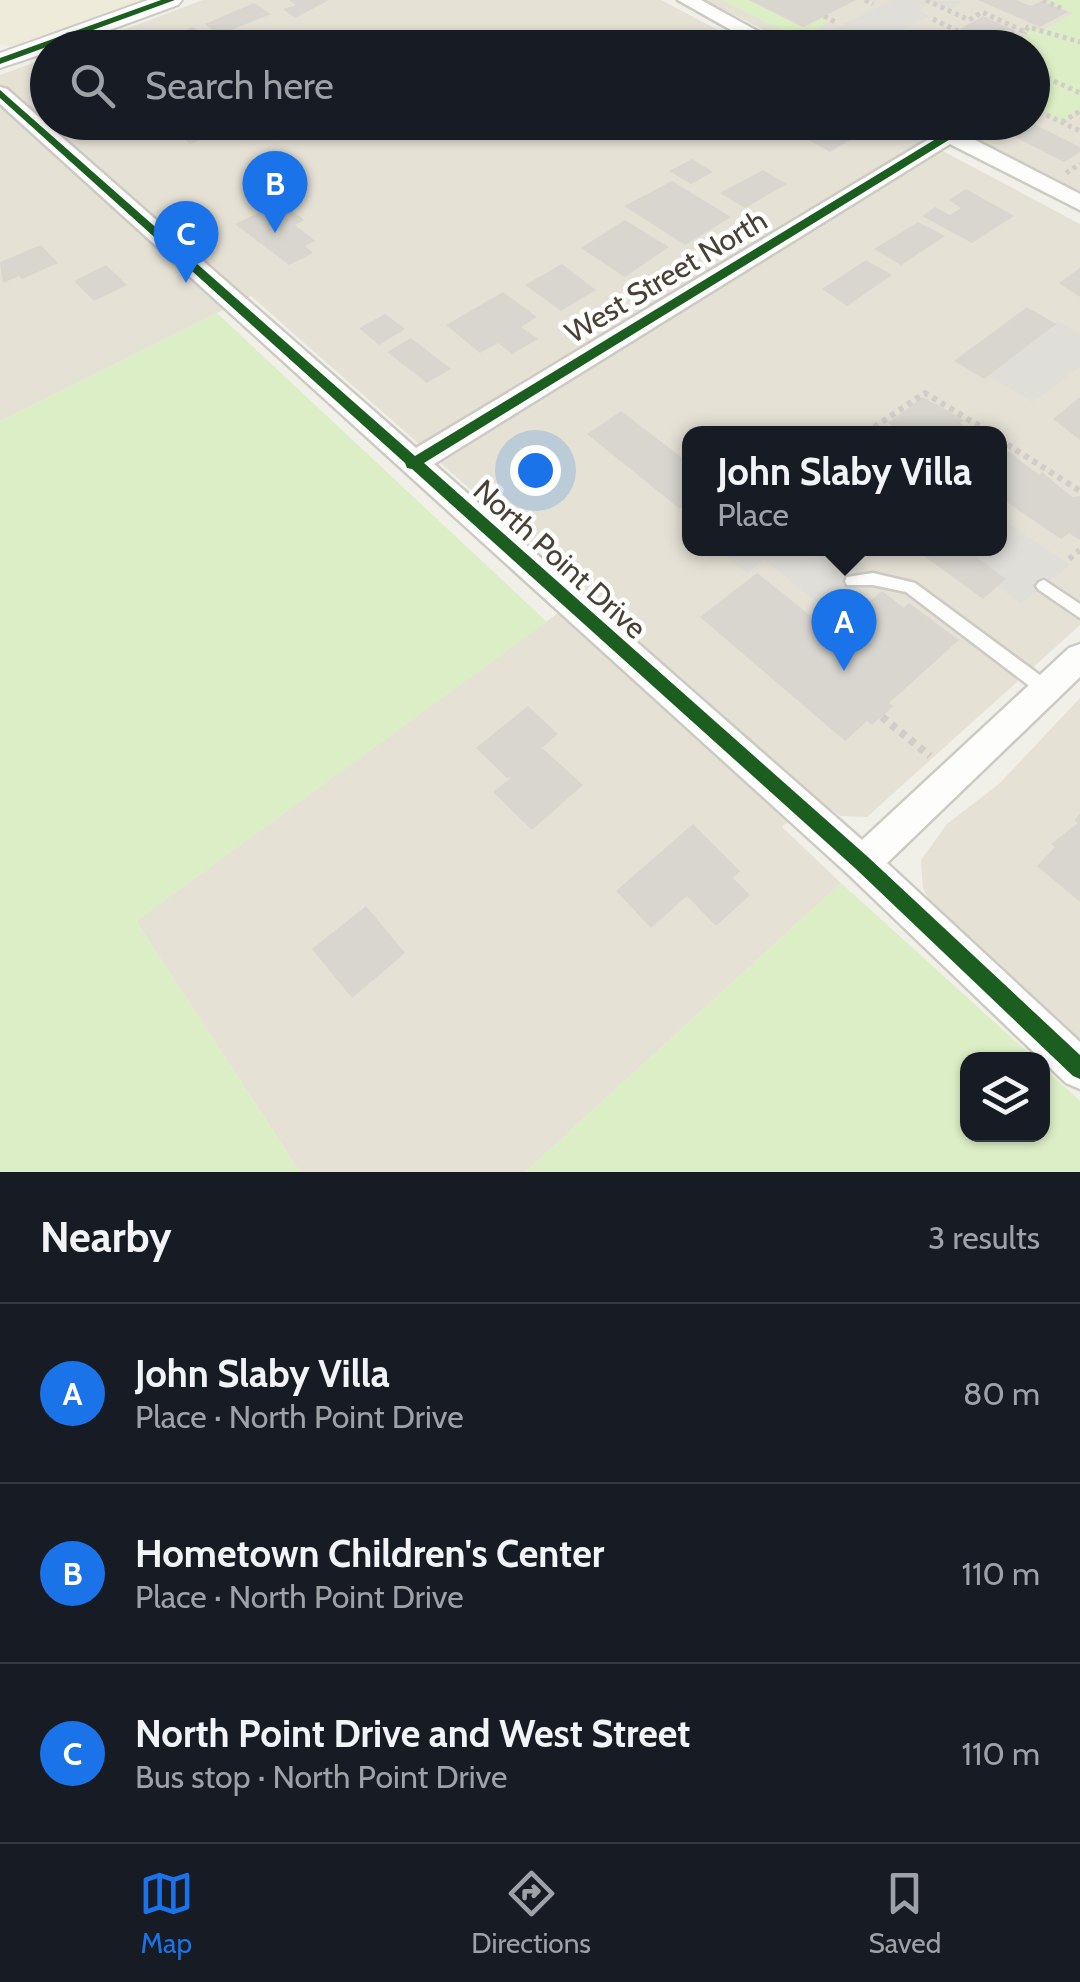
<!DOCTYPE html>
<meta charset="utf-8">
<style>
body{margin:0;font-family:Cabin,sans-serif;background:#20242c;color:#f1f3f6}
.controls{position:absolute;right:30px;bottom:30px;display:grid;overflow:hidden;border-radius:20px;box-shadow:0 2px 8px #0004}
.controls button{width:90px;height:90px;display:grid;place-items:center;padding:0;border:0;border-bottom:2px solid #363941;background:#171b24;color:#f1f3f6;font:50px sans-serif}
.you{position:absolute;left:535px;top:470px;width:35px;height:35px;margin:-25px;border:8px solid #fff;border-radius:50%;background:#1a73e8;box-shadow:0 0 0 15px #1a73e833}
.badge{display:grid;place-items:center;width:65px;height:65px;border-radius:50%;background:#1a73e8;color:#fff;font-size:32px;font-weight:700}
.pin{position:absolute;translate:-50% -82px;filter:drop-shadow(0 2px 5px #0008)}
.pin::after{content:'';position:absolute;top:52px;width:35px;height:30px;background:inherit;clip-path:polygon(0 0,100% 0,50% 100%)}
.popup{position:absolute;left:682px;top:426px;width:325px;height:130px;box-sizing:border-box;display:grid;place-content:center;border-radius:20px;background:#171b24;filter:drop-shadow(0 2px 8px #0005);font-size:32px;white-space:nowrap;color:#9ea1a6}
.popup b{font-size:38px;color:#f1f3f6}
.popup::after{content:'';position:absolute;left:50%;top:100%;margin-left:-20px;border:20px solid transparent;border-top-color:#171b24}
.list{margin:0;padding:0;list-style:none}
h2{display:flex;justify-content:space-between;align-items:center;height:130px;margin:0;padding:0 40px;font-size:42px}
h2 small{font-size:32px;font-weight:400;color:#9ea1a6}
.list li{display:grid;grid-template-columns:65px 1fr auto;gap:30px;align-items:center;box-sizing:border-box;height:180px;padding:0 40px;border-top:2px solid #363941}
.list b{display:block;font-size:38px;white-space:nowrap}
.list p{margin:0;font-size:32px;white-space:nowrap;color:#9ea1a6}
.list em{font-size:32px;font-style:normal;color:#9ea1a6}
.icon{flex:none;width:55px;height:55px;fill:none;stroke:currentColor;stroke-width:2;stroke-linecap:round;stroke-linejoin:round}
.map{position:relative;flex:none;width:1080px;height:1172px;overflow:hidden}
.search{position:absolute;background:#171b24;box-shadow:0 2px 8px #0004;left:30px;right:30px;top:30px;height:110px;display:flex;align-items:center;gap:25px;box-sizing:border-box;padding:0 35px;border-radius:55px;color:#9ea1a6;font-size:38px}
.sheet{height:670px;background:#171b24}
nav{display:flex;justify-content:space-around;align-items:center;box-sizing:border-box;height:140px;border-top:2px solid #363941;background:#171b24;font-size:28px;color:#9ea1a6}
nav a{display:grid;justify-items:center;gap:5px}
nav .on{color:#1a73e8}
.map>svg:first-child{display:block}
.residential{fill:#e5e1d5;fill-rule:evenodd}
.education{fill:#efebda}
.green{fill:#dceec5}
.parking{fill:#e0ded8}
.building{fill:#d8d6cf}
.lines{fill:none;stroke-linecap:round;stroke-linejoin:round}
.service-casing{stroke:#cccac3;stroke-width:5}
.minor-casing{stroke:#cccac3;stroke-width:5}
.tertiary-casing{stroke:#cccac3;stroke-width:4}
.path-far2{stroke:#d1cec9;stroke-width:5;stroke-dasharray:4 4;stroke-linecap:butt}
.path-far1{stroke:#d1cec9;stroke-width:6;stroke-dasharray:5 5;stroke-linecap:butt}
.path{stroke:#d1cec9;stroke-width:8;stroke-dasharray:6 6;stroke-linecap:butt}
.service{fill:#fdfdfc;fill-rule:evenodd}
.minor{fill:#fdfdfc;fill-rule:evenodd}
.tertiary{fill:#fdfdfc;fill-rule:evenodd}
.cycleway-casing{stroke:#fff;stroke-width:6}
.cycleway{fill:#1b5e20;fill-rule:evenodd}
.labels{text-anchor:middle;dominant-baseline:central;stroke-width:9;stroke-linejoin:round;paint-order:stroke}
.street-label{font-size:30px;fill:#484134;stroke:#fff}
</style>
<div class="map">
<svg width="1080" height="1172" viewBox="0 0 1080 1172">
<rect width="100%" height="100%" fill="#f0efe8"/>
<path class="residential" d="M 203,0 L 661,0 L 750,47 L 75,48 Z
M 705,0 L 1080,0 L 1080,193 L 943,123 L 1032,122 L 1032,48 L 797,47 Z
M 47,58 L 48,122 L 890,123 L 1080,224 L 1080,625 L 867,817 L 841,816 L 814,798 L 782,827 L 841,883 L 525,1172 L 300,1172 L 136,921 L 587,592 L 251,296 L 0,421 L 0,75 ZM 689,433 L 999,433 L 999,548 L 689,548 Z
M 1080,698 L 1080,1043 L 935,911 L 923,888 L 921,860 L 947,824 L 1000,783 Z"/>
<path class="education" d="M 0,0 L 148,0 L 14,47 L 0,45 Z"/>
<path class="green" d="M 722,0 L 748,0 L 804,28 L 824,18 L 829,21 L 800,40 Z
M 1046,0 L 1080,0 L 1080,110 L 1062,121 L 1033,107 L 1032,48 L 1018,47 L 1029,27 L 1042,31 L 1073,13 Z
M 217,313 L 547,622 L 136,921 L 300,1172 L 0,1172 L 0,421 Z
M 841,883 L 1035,1059 L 968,1060 L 968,1134 L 1042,1134 L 1043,1067 L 1080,1101 L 1080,1172 L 525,1172 Z"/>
<path class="parking" d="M 892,0 L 963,1 L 949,9 L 933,2 L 919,10 L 929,16 L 870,47 L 816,47 L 807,43 Z
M 1058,321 L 1080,334 L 1080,367 L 1033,402 L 988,376 Z
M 999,517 L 1070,565 L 1021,603 L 997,586 L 1005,578 L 964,549 L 999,548 Z
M 725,549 L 845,549 L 867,568 L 869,593 L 839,619 L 764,560 L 747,573 L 725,556 Z"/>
<path class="building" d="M 289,0 L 329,0 L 295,18 L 283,9 L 296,5 Z
M 749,0 L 856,0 L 803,27 Z
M 978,0 L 1016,0 L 1031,6 L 1041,1 L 1068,12 L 1040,27 Z
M 254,3 L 271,14 L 219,35 L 205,24 Z
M 983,16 L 1015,31 L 991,44 L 960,29 Z
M 193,27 L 211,40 L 192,48 L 140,48 Z
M 658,32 L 688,48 L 647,48 L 637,42 Z
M 200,122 L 210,122 L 221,131 L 190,144 L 177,132 Z
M 768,122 L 822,122 L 852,139 L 830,152 L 796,133 L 782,140 L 760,127 Z
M 986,122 L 1030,122 L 1080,147 L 1080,152 L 1064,162 Z
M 692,159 L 713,172 L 691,184 L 669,171 Z
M 763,170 L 787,184 L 745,208 L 720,193 Z
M 672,181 L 731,217 L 685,245 L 624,206 Z
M 966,189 L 1014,216 L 972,243 L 922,216 L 935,207 L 950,215 L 961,208 L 949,200 Z
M 281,202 L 304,220 L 295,225 L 315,241 L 305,246 L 313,253 L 289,265 L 235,224 Z
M 625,220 L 669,247 L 625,277 L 581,248 Z
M 918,222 L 945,236 L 901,265 L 874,249 Z
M 41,245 L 58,263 L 22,279 L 19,276 L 3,283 L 0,262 Z
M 866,260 L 892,275 L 847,306 L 822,289 Z
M 562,264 L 596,290 L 561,311 L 525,285 Z
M 106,265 L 127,285 L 94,301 L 74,281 Z
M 1080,268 L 1080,297 L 1059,283 Z
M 503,292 L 537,317 L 521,327 L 538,339 L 512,354 L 498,343 L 480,353 L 446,325 Z
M 1027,307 L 1056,324 L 984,379 L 954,361 Z
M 385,314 L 405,329 L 379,345 L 359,328 Z
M 411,338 L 451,369 L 427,383 L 387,352 Z
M 923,397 L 964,420 L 960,423 L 973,431 L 976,429 L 983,433 L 905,433 L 888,423 Z
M 1080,397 L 1080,440 L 1053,419 Z
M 621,411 L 689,463 L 689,502 L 680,509 L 587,434 Z
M 999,450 L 1005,453 L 1008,451 L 1039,475 L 1042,472 L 1072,497 L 1080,496 L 1080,540 L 1069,533 L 1061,539 L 999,497 Z
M 913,548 L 964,548 L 1006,579 L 983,599 Z
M 757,573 L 825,627 L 838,628 L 882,591 L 904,608 L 909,603 L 959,640 L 889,703 L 894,706 L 872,725 L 867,721 L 845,741 L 700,617 Z
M 528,706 L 558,734 L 542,748 L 583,785 L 532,830 L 493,792 L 512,777 L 507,778 L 476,748 Z
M 1080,814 L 1080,902 L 1037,866 L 1055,847 L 1051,844 L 1078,823 L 1074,820 Z
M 693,824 L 740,871 L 733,878 L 750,895 L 716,926 L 687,896 L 651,928 L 616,891 Z
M 366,906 L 405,953 L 352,998 L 312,949 Z"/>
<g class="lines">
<defs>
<path id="service" d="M 873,573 L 915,583 L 1052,684 L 1054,689 L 1052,694 L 1046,696 L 1040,694 L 906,592 L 873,585 L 847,585 L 845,581 L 847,577 Z
M 1044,580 L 1080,604 L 1080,618 L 1039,590 L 1036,586 L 1039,582 Z"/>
<path id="minor" d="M 678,0 L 701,0 L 788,48 L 763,48 Z
M 0,87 L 7,89 L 416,448 L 934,136 L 913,122 L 940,122 L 1080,194 L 1080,210 L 950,144 L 434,464 L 862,840 L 1069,648 L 1080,644 L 1080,677 L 887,863 L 1080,1042 L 1080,1089 L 1066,1083 L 849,875 L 0,104 Z"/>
<path id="tertiary" d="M 148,0 L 182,0 L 178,5 L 60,48 L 48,48 L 48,52 L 0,68 L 0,53 Z"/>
</defs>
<use href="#service" class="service-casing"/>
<use href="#minor" class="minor-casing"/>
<use href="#tertiary" class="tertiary-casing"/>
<path class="path-far2" d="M 865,0 L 873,4
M 926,0 L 969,20 L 982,12 L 1025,32 L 1028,27 L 1080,42
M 1043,0 L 1065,10
M 824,16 L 837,23
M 933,19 L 964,34 L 950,42 L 962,48
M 903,35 L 929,48
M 940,48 L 950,42
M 1017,48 L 1025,32
M 1032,71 L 1080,93
M 1032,108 L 1080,131
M 1062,122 L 1080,111
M 1066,173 L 1080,164"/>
<path class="path-far1" d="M 874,427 L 925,393 L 991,433
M 999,439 L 1080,491
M 1069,559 L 1080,550"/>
<path class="path" d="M 882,717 L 930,756"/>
<use href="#service" class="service"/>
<use href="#minor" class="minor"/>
<use href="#tertiary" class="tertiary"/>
<defs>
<path id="cycleway" d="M 161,0 L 175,0 L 0,64 L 0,58 Z
M 0,90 L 415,456 L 944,134 L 952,134 L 952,138 L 424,463 L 868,857 L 1080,1055 L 1080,1079 L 1073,1076 L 856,869 L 412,469 L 407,468 L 405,463 L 0,98 Z"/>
</defs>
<use href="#cycleway" class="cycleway-casing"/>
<use href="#cycleway" class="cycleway"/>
</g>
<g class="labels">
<g class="street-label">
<text transform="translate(666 276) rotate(-31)">West Street North</text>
<text transform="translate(560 559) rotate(42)">North Point Drive</text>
</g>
</g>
</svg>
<div class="controls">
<button><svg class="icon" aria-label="layers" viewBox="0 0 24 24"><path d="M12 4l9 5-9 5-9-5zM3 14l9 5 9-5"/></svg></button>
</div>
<div class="you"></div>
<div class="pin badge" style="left:844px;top:671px">A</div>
<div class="popup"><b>John Slaby Villa</b>Place</div>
<div class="pin badge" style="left:275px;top:233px">B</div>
<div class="pin badge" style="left:186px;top:283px">C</div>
<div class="search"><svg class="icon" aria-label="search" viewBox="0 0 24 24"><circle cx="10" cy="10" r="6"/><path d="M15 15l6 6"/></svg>Search here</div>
</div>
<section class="sheet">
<h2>Nearby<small>3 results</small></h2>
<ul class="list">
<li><span class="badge">A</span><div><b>John Slaby Villa</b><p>Place · North Point Drive</p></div><em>80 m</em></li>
<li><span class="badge">B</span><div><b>Hometown Children's Center</b><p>Place · North Point Drive</p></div><em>110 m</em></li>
<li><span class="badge">C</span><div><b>North Point Drive and West Street</b><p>Bus stop · North Point Drive</p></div><em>110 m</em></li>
</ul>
</section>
<nav>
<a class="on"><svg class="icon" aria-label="map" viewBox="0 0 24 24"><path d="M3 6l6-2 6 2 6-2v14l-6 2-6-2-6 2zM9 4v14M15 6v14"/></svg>Map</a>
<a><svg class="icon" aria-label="directions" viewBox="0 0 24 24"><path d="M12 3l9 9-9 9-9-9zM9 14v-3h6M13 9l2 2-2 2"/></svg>Directions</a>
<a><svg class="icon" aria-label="saved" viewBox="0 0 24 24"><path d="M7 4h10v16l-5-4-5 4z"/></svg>Saved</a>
</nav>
